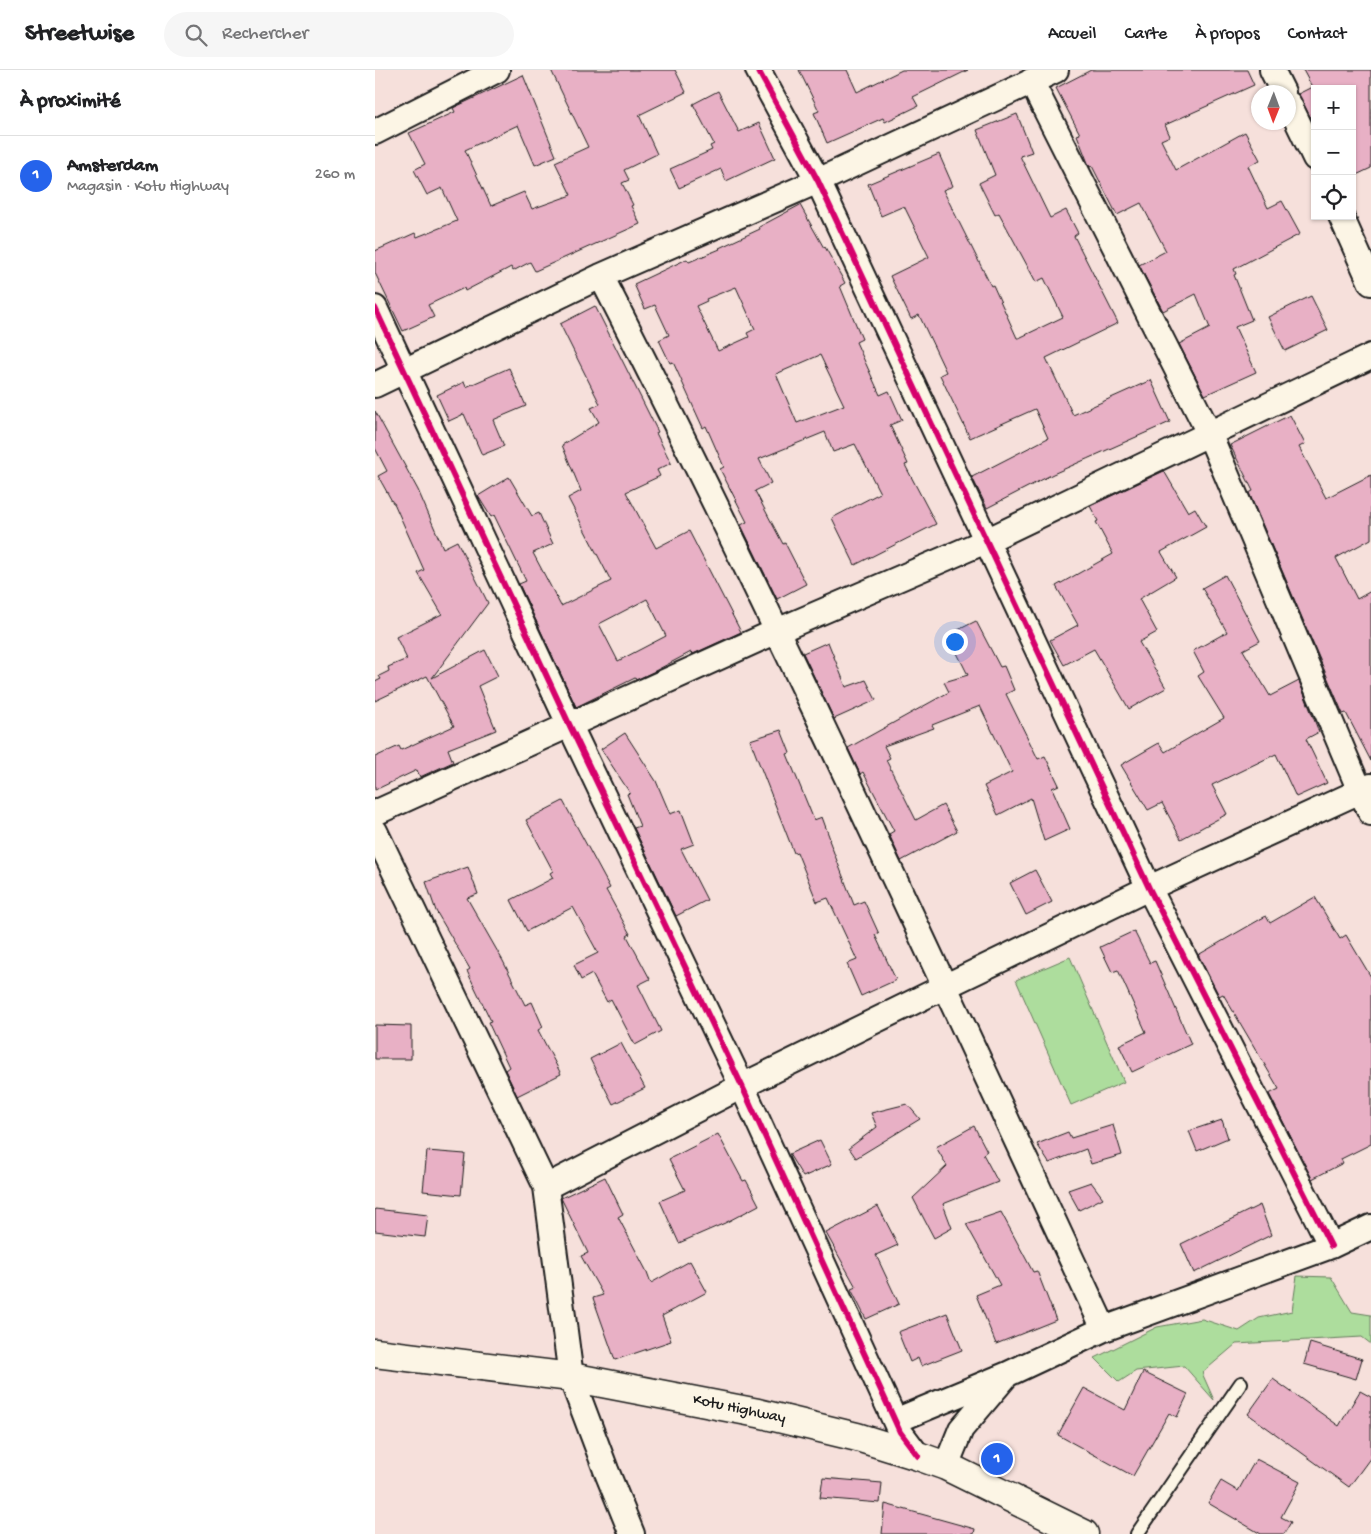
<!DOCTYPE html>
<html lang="fr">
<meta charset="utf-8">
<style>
body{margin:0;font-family:"Gochi Hand",sans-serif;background:#f6f6f6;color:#202124}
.controls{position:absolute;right:15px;top:15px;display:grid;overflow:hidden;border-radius:0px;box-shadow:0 1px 4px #0004}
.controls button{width:45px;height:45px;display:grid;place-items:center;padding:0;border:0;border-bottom:1px solid #e0e0e0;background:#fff;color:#202124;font:25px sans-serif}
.compass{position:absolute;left:876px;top:15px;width:45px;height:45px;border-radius:50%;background:#fff;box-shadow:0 1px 4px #0004;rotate:181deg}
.you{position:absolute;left:579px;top:571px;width:18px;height:18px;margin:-12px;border:4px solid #fff;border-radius:50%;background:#1a73e8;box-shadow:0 0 0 8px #1a73e833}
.badge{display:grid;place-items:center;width:32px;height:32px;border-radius:50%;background:#2563eb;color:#fff;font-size:16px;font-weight:700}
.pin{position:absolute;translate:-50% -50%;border:2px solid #fff;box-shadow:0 1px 5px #0006}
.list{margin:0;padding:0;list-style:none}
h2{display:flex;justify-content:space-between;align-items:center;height:65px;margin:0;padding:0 20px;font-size:21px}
h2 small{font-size:16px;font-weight:400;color:#757577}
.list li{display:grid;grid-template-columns:32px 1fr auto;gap:15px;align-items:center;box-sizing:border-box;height:80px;padding:0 20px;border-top:1px solid #e0e0e0}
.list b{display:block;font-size:19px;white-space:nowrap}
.list p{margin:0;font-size:16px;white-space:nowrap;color:#757577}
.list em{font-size:16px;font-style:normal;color:#757577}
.icon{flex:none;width:28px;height:28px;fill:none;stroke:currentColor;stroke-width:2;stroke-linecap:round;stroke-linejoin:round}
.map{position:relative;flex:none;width:996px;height:1464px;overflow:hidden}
header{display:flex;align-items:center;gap:30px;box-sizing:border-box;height:70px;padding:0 25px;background:#fff;border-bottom:1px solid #e0e0e0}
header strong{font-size:24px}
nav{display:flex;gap:28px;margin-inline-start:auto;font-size:18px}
.search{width:350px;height:45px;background:#f6f6f6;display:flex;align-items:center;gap:12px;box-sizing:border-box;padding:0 18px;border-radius:28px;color:#757577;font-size:19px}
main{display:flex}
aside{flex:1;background:#fff}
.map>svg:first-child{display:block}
.green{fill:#addd9d;stroke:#647c5c}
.building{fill:#e8b0c5;stroke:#1c1c1c;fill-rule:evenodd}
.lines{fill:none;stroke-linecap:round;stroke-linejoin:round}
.service-casing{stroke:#1c1c1c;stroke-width:16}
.minor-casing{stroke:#1c1c1c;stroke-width:28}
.tertiary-casing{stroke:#1c1c1c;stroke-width:31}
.service{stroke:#fcf5e5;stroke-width:12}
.minor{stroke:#fcf5e5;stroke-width:24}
.tertiary{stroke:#fcf5e5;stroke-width:28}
.cycleway-casing{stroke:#fcf5e5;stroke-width:9}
.cycleway{stroke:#d6006c;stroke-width:6}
.labels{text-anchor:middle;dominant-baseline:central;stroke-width:4.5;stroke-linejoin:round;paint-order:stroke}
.street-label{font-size:16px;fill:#1c1c1c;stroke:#fcf5e5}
</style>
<header>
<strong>Streetwise</strong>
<div class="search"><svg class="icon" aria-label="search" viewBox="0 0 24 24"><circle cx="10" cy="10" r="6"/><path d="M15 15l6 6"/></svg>Rechercher</div>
<nav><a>Accueil</a><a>Carte</a><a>À propos</a><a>Contact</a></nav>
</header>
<main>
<aside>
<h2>À proximité<small></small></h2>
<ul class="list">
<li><span class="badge">1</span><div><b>Amsterdam</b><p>Magasin · Kotu Highway</p></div><em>260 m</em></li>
</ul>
</aside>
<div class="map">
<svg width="996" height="1464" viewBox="0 0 996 1464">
<rect width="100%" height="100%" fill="#f6e0db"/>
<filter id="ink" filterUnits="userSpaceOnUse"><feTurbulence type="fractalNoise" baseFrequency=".02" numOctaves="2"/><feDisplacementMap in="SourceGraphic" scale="10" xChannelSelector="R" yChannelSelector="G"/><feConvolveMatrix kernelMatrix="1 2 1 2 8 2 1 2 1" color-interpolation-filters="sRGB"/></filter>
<g filter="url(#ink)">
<path class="green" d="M 695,887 L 749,1012 L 696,1035 L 641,910 Z
M 922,1206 L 956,1207 L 977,1242 L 996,1245 L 996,1274 L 987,1267 L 861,1274 L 827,1303 L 839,1330 L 809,1296 L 761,1301 L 744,1312 L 720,1288 L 782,1257 L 827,1249 L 864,1261 L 884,1248 L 917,1241 Z"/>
<path class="building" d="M 176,0 L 300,0 L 311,22 L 264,45 L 282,84 L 249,100 L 254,110 L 247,113 L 258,135 L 256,136 L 265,154 L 160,201 L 155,192 L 138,201 L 136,197 L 90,221 L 89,218 L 53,235 L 59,247 L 28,261 L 0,203 L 0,181 L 40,163 L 42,167 L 82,151 L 67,118 L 52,125 L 39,100 L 50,94 L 34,63 L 80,42 L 78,38 L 148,5 L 181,86 L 160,95 L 143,55 L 90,80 L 116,136 L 149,122 L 157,139 L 196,125 L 180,92 L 213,77 Z
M 424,0 L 472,0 L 482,22 L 527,0 L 593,0 L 538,27 L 543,36 L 510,52 L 508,48 L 452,73 L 439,43 L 444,41 Z
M 716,0 L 872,0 L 879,15 L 790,55 L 795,66 L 786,70 L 801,100 L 870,62 L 885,90 L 873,96 L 893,138 L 907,131 L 925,164 L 859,199 L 861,204 L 859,205 L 877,250 L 860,257 L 881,302 L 830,325 L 804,274 L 835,258 L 821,224 L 788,241 L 764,195 L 791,181 L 766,133 L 742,145 L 717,96 L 715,97 L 713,93 L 702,65 L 705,64 L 681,18 Z
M 928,0 L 996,0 L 996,98 L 977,107 L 977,19 L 940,19 L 940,56 L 923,24 L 937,17 Z
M 343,21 L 364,62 L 384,53 L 400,88 L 351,111 L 346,99 L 304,118 L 295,99 L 337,80 L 335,76 L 339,74 L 318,34 Z
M 642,44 L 657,82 L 645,86 L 675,148 L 691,140 L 703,163 L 699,166 L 743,253 L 671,288 L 698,345 L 776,310 L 795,352 L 678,404 L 612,438 L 597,407 L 673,368 L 660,339 L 595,368 L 565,305 L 571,302 L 544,245 L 536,249 L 515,206 L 554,187 L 529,136 L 506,146 L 493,114 L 564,84 L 578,116 L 568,120 L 616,216 L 618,215 L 642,268 L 644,268 L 688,247 L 669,208 L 661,212 L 624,143 L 620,145 L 604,113 L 620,105 L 602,60 Z
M 425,135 L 449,178 L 450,177 L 470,213 L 465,216 L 487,269 L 481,272 L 505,325 L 514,321 L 527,350 L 515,355 L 533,394 L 530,395 L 561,454 L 480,495 L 457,448 L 505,423 L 480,374 L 458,382 L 450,362 L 384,389 L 396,413 L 380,421 L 408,474 L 410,473 L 431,514 L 402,529 L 366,455 L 372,452 L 345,399 L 349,397 L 331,356 L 328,358 L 298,292 L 295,293 L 284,270 L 294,265 L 280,235 L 270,239 L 259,214 L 312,189 L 314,192 L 345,179 L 344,178 L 385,159 L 384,157 ZM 361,217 L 380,259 L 372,263 L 374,267 L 343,281 L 321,236 L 332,231 L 331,229 ZM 445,285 L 469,335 L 422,353 L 401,304 Z
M 936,226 L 953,260 L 910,281 L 893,247 Z
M 220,236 L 283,362 L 281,363 L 296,393 L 282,400 L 285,406 L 251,422 L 281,478 L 314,461 L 366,562 L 318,584 L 316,582 L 280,601 L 261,610 L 260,608 L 201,637 L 144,514 L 151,511 L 119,445 L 116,447 L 103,426 L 134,407 L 157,446 L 164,443 L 178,474 L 158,483 L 186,536 L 236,511 L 193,428 L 206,421 L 187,375 L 224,352 L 216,338 L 225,334 L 185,254 ZM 272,529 L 291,566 L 243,591 L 224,554 Z
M 134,298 L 151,336 L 118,350 L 129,376 L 107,385 L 89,344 L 74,351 L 62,325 L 89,312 L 91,317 Z
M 0,341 L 43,420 L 68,478 L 82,471 L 113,533 L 57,608 L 110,580 L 123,606 L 103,616 L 121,660 L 73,679 L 78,692 L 45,707 L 42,700 L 0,720 L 0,687 L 24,676 L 26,680 L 79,656 L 52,606 L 0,631 L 0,612 L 6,609 L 4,606 L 14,601 L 13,597 L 32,589 L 21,567 L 67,544 L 43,503 L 49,500 L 19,433 L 18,433 L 3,406 L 12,401 L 0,378 Z
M 915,345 L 930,374 L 924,377 L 951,428 L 996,405 L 996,469 L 961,488 L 982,529 L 996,521 L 996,691 L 971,643 L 968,644 L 874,423 L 878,421 L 855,375 Z
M 789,401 L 813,442 L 820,438 L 831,457 L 786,482 L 801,507 L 764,529 L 782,562 L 764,572 L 791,618 L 754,639 L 719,579 L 689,595 L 675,570 L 703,555 L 681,516 L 738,484 L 721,452 L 723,451 L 715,436 Z
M 850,505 L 885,571 L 868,580 L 895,626 L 924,611 L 944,662 L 931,669 L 952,713 L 921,727 L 901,684 L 837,715 L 852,744 L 806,769 L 787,733 L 773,740 L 746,695 L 784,673 L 790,682 L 849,648 L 823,606 L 829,602 L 818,581 L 852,562 L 827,518 Z
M 601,551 L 625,597 L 629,596 L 639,620 L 631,624 L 663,689 L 670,686 L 684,715 L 677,718 L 695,759 L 669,771 L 656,728 L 623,745 L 609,716 L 637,702 L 605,636 L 557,655 L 559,658 L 509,676 L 515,688 L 511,690 L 541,750 L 568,735 L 582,761 L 526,791 L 514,764 L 519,761 L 488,702 L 485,704 L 473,678 L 574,622 L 569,612 L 593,605 L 573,565 Z
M 453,572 L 471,617 L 491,610 L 501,630 L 459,649 L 428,583 Z
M 406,660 L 415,683 L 412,684 L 439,750 L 447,747 L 455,769 L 454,770 L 479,835 L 489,831 L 504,864 L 500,865 L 521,910 L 486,926 L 472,894 L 482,890 L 453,828 L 442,832 L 422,782 L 419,783 L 375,670 Z
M 250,663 L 281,711 L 295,744 L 306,740 L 319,774 L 306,779 L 332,830 L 301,846 L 259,758 L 265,756 L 252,724 L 255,723 L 226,679 Z
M 188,731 L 235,818 L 231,820 L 255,864 L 252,866 L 275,909 L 263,915 L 286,961 L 260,975 L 236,929 L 232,932 L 217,904 L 206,910 L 199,895 L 223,883 L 198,837 L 152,861 L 136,830 L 178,808 L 175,803 L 178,801 L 151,750 Z
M 93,797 L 103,824 L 92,828 L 128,891 L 150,935 L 157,932 L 168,957 L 163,960 L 186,1004 L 142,1026 L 130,1000 L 134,997 L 113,952 L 116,951 L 92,901 L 95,899 L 61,841 L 51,812 Z
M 660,800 L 677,832 L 651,845 L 635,813 Z
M 940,827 L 965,869 L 971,865 L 996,907 L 996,1074 L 966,1089 L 968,1093 L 937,1109 L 894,1024 L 904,1019 L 848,924 L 844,926 L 823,885 L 891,846 L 895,853 Z
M 759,861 L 775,893 L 780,891 L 816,974 L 757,1002 L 744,975 L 771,962 L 743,900 L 737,902 L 725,877 Z
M 0,955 L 36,956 L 36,989 L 0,989 Z
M 246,973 L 270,1018 L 238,1034 L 215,989 Z
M 532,1034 L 545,1049 L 481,1088 L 474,1078 L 502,1057 L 496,1043 Z
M 847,1050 L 853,1068 L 822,1081 L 814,1061 Z
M 738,1055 L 747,1085 L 716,1094 L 711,1079 L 674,1093 L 662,1074 L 693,1062 L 696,1068 Z
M 599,1056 L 612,1081 L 608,1084 L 623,1112 L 568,1134 L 577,1158 L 559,1168 L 538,1128 L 572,1096 L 561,1077 Z
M 343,1064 L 368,1111 L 371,1110 L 384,1135 L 350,1153 L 304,1173 L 285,1131 L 310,1120 L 294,1089 Z
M 445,1070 L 457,1094 L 428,1107 L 414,1084 Z
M 52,1081 L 90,1084 L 86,1125 L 48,1121 Z
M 230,1107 L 248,1144 L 243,1147 L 272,1202 L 276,1213 L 315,1191 L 332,1222 L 287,1246 L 296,1271 L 240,1290 L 218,1228 L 228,1225 L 206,1186 L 213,1183 L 186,1128 Z
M 716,1112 L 728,1128 L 704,1140 L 693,1120 Z
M 885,1135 L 896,1165 L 819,1203 L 806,1174 Z
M 503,1136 L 523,1175 L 501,1185 L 524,1234 L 491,1249 L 476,1219 L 481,1217 L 451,1163 Z
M 0,1139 L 53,1145 L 50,1167 L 0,1161 Z
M 626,1142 L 658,1202 L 662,1201 L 681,1250 L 621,1274 L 601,1225 L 625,1215 L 591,1154 Z
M 572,1243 L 587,1280 L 546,1296 L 543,1288 L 535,1292 L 523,1262 Z
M 935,1273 L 987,1289 L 981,1309 L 929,1294 Z
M 768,1302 L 813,1324 L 802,1347 L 794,1343 L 758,1406 L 683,1365 L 709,1318 L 750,1340 Z
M 898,1309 L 964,1356 L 985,1321 L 996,1327 L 996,1387 L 974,1417 L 873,1344 Z
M 881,1389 L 925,1412 L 906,1447 L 916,1452 L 909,1464 L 886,1464 L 833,1433 L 846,1411 L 863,1421 Z
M 448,1408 L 507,1413 L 505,1433 L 445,1428 Z
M 510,1434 L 600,1459 L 599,1464 L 507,1464 Z"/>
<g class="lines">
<defs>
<path id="service" d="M 762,1464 L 866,1313"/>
<path id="minor" d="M 383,0 L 443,111 L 774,818 L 956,1176
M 897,0 L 908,22
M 656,11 L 834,363 L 985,721 L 996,743
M 914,34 L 940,88
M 0,62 L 122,0
M 966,146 L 996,213
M 226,206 C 404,553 565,907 729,1259
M 0,238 L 195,656 L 367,1016 L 520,1351 L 525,1362 L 543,1386
M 0,315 L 226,206 L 443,111 L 681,0
M 0,743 L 402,561 L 611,471 L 996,286
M 0,761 L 171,1117 L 196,1307 L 231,1400 L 257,1464
M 171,1117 L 367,1016 L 569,917 L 774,818 L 996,716
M 520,1351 L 633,1304 L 729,1259 L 956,1176 L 996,1157
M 571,1396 L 586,1359 L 630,1307"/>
<path id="tertiary" d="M 0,1283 L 196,1307 L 383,1343 L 482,1367 L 543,1386 L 571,1396 L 709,1464"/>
</defs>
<use href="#service" class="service-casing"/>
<use href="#minor" class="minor-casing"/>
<use href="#tertiary" class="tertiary-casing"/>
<use href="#service" class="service"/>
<use href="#minor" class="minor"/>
<use href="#tertiary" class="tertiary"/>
<defs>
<path id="cycleway" d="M 383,0 L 443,111 L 774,818 L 956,1176
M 0,238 L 195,656 L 367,1016 L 520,1351 L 525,1362 L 543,1386"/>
</defs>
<use href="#cycleway" class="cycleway-casing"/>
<use href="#cycleway" class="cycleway"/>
</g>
</g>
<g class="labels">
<g class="street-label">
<text transform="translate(364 1340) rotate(12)">Kotu Highway</text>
</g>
</g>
</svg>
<div class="controls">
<button>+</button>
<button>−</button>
<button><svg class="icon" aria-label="locate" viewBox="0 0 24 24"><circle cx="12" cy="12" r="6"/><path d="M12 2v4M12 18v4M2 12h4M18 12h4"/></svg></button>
</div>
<svg class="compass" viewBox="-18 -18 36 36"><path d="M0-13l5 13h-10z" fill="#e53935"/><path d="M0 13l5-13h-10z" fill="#757577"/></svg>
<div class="you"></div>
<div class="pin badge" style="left:622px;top:1389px">1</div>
</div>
</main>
